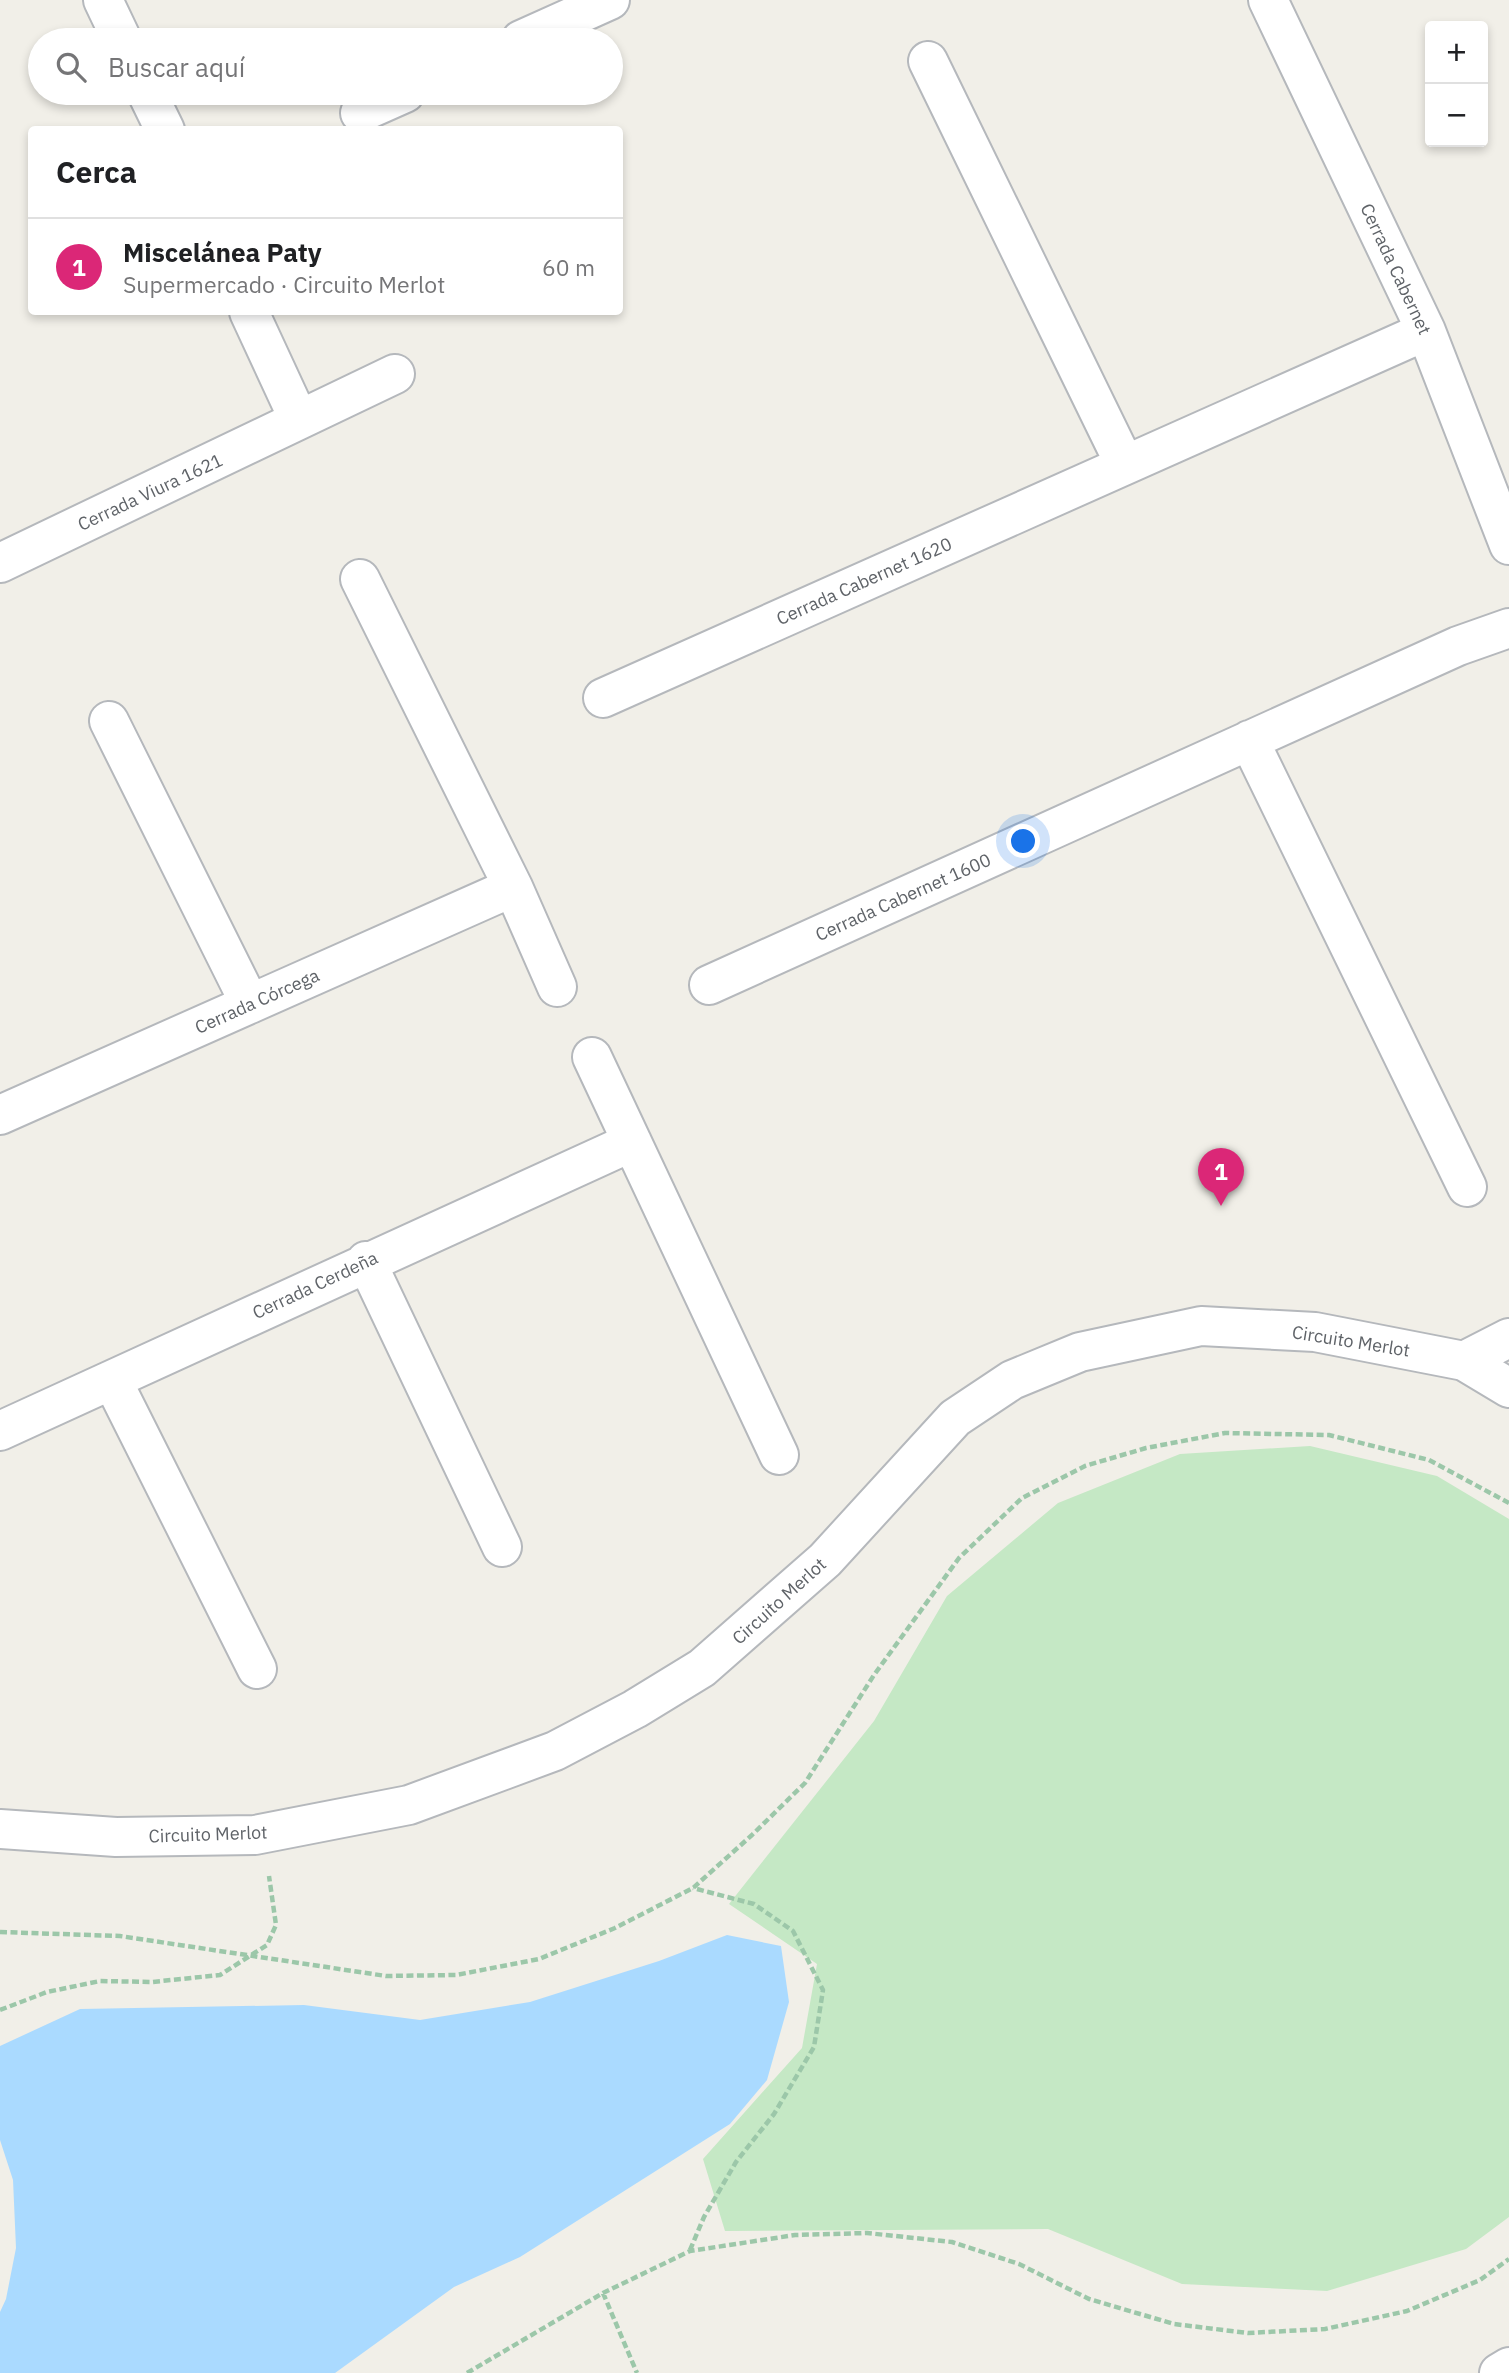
<!DOCTYPE html>
<html lang="es">
<meta charset="utf-8">
<style>
body{margin:0;font-family:"IBM Plex Sans",sans-serif;background:#f6f6f6;color:#202124}
.controls{position:absolute;right:21px;top:21px;display:grid;overflow:hidden;border-radius:7px;box-shadow:0 4px 10px #0003}
.controls button{width:63px;height:63px;display:grid;place-items:center;padding:0;border:0;border-bottom:2px solid #e0e0e0;background:#fff;color:#202124;font:35px sans-serif}
.you{position:absolute;left:1024px;top:842px;width:24px;height:24px;margin:-18px;border:5px solid #fff;border-radius:50%;background:#1a73e8;box-shadow:0 0 0 10px #1a73e833}
.badge{display:grid;place-items:center;width:46px;height:46px;border-radius:50%;background:#db2777;color:#fff;font-size:23px;font-weight:700}
.pin{position:absolute;translate:-50% -58px;filter:drop-shadow(0 2px 4px #0008)}
.pin::after{content:'';position:absolute;top:37px;width:24px;height:21px;background:inherit;clip-path:polygon(0 0,100% 0,50% 100%)}
.list{margin:0;padding:0;list-style:none}
h2{display:flex;justify-content:space-between;align-items:center;height:91px;margin:0;padding:0 28px;font-size:30px}
h2 small{font-size:23px;font-weight:400;color:#757577}
.list li{display:grid;grid-template-columns:46px 1fr auto;gap:21px;align-items:center;box-sizing:border-box;height:98px;padding:0 28px;border-top:2px solid #e0e0e0}
.list b{display:block;font-size:26px;white-space:nowrap}
.list p{margin:0;font-size:23px;white-space:nowrap;color:#757577}
.list em{font-size:23px;font-style:normal;color:#757577}
.icon{flex:none;width:38px;height:38px;fill:none;stroke:currentColor;stroke-width:2;stroke-linecap:round;stroke-linejoin:round}
.map{position:relative;flex:none;width:1509px;height:2373px;overflow:hidden}
.search{position:absolute;background:#fff;box-shadow:0 4px 10px #0003;left:28px;top:28px;width:595px;height:77px;display:flex;align-items:center;gap:18px;box-sizing:border-box;padding:0 24px;border-radius:38px;color:#757577;font-size:26px}
.panel{position:absolute;background:#fff;box-shadow:0 4px 10px #0003;left:28px;top:126px;width:595px;height:189px;border-radius:7px}
.map>svg:first-child{display:block}
.green{fill:#c5e8c5}
.water{fill:#aadaff}
.lines{fill:none;stroke-linecap:round;stroke-linejoin:round}
.minor-casing{stroke:#b5b8bc;stroke-width:42}
.path{stroke:#9cc7a9;stroke-width:4.5;stroke-dasharray:7 3.5;stroke-linecap:butt}
.minor{stroke:#fff;stroke-width:38}
.labels{text-anchor:middle;dominant-baseline:central;stroke-width:5;stroke-linejoin:round;paint-order:stroke}
.street-label{font-size:18px;fill:#5f6368;stroke:#fff}
</style>
<div class="map">
<svg width="1509" height="2373" viewBox="0 0 1509 2373">
<rect width="100%" height="100%" fill="#f1efe8"/>
<path class="green" d="M 1310,1446 L 1437,1476 L 1509,1519 L 1509,2217 L 1466,2249 L 1327,2291 L 1182,2284 L 1048,2229 L 725,2231 L 703,2159 L 802,2048 L 817,1964 L 729,1904 L 874,1721 L 947,1596 L 1058,1503 L 1180,1454 Z"/>
<path class="water" d="M 727,1935 L 781,1946 L 789,2002 L 767,2080 L 730,2124 L 520,2257 L 454,2287 L 335,2373 L 0,2373 L 0,2312 L 6,2299 L 16,2248 L 13,2180 L 0,2140 L 0,2046 L 80,2009 L 304,2005 L 420,2020 L 530,2002 L 659,1961 Z"/>
<g class="lines">
<defs>
<path id="minor" d="M 103,0 L 122,40
M 1268,0 L 1426,331 L 1509,545
M 521,40 L 610,0
M 928,61 L 1125,465
M 147,93 L 165,130
M 360,113 L 405,93
M 249,312 L 299,420
M 0,563 L 395,374
M 360,579 L 513,887 L 557,987
M 603,698 L 1426,331
M 109,721 L 250,1004
M 1249,740 L 1467,1187
M 709,985 L 1458,646 L 1509,628
M 592,1057 L 779,1455
M 0,1115 L 513,887
M 366,1261 L 502,1547
M 1464,1361 L 1509,1338
M 112,1380 L 257,1669
M 0,1431 L 632,1142
M 0,1829 L 116,1837 L 255,1835 L 409,1805 L 555,1751 L 635,1709 L 702,1668 L 825,1560 L 955,1418 L 1012,1380 L 1080,1352 L 1201,1326 L 1315,1332 L 1464,1361 L 1509,1388
M 1499,2373 L 1509,2367"/>
</defs>
<use href="#minor" class="minor-casing"/>
<path class="path" d="M 0,1932 L 120,1936 L 386,1976 L 456,1975 L 539,1959 L 615,1928 L 693,1888 L 752,1835 L 805,1783 L 874,1675 L 959,1558 L 1022,1498 L 1085,1466 L 1146,1448 L 1225,1433 L 1329,1435 L 1429,1460 L 1509,1503
M 0,2010 L 47,1992 L 100,1981 L 152,1982 L 220,1975 L 267,1945 L 276,1925 L 269,1876
M 690,2250 L 704,2217 L 736,2162 L 774,2114 L 814,2047 L 823,1990 L 793,1931 L 754,1904 L 693,1888
M 603,2293 L 637,2373
M 467,2373 L 603,2293 L 690,2251 L 795,2235 L 867,2233 L 952,2242 L 1019,2264 L 1089,2299 L 1174,2324 L 1248,2333 L 1325,2329 L 1407,2311 L 1480,2280 L 1509,2259"/>
<use href="#minor" class="minor"/>
</g>
<g class="labels">
<g class="street-label">
<text transform="translate(1396 269) rotate(65)">Cerrada Cabernet</text>
<text transform="translate(150 492) rotate(-25)">Cerrada Viura 1621</text>
<text transform="translate(864 581) rotate(-24)">Cerrada Cabernet 1620</text>
<text transform="translate(903 897) rotate(-24)">Cerrada Cabernet 1600</text>
<text transform="translate(257 1001) rotate(-24)">Cerrada Córcega</text>
<text transform="translate(315 1285) rotate(-25)">Cerrada Cerdeña</text>
<text transform="translate(1351 1341) rotate(9)">Circuito Merlot</text>
<text transform="translate(779 1601) rotate(-42)">Circuito Merlot</text>
<text transform="translate(208 1834) rotate(-2)">Circuito Merlot</text>
</g>
</g>
</svg>
<div class="controls">
<button>+</button>
<button>−</button>
</div>
<div class="you"></div>
<div class="pin badge" style="left:1221px;top:1206px">1</div>
<div class="search"><svg class="icon" aria-label="search" viewBox="0 0 24 24"><circle cx="10" cy="10" r="6"/><path d="M15 15l6 6"/></svg>Buscar aquí</div>
<section class="panel">
<h2>Cerca<small></small></h2>
<ul class="list">
<li><span class="badge">1</span><div><b>Miscelánea Paty</b><p>Supermercado · Circuito Merlot</p></div><em>60 m</em></li>
</ul>
</section>
</div>
